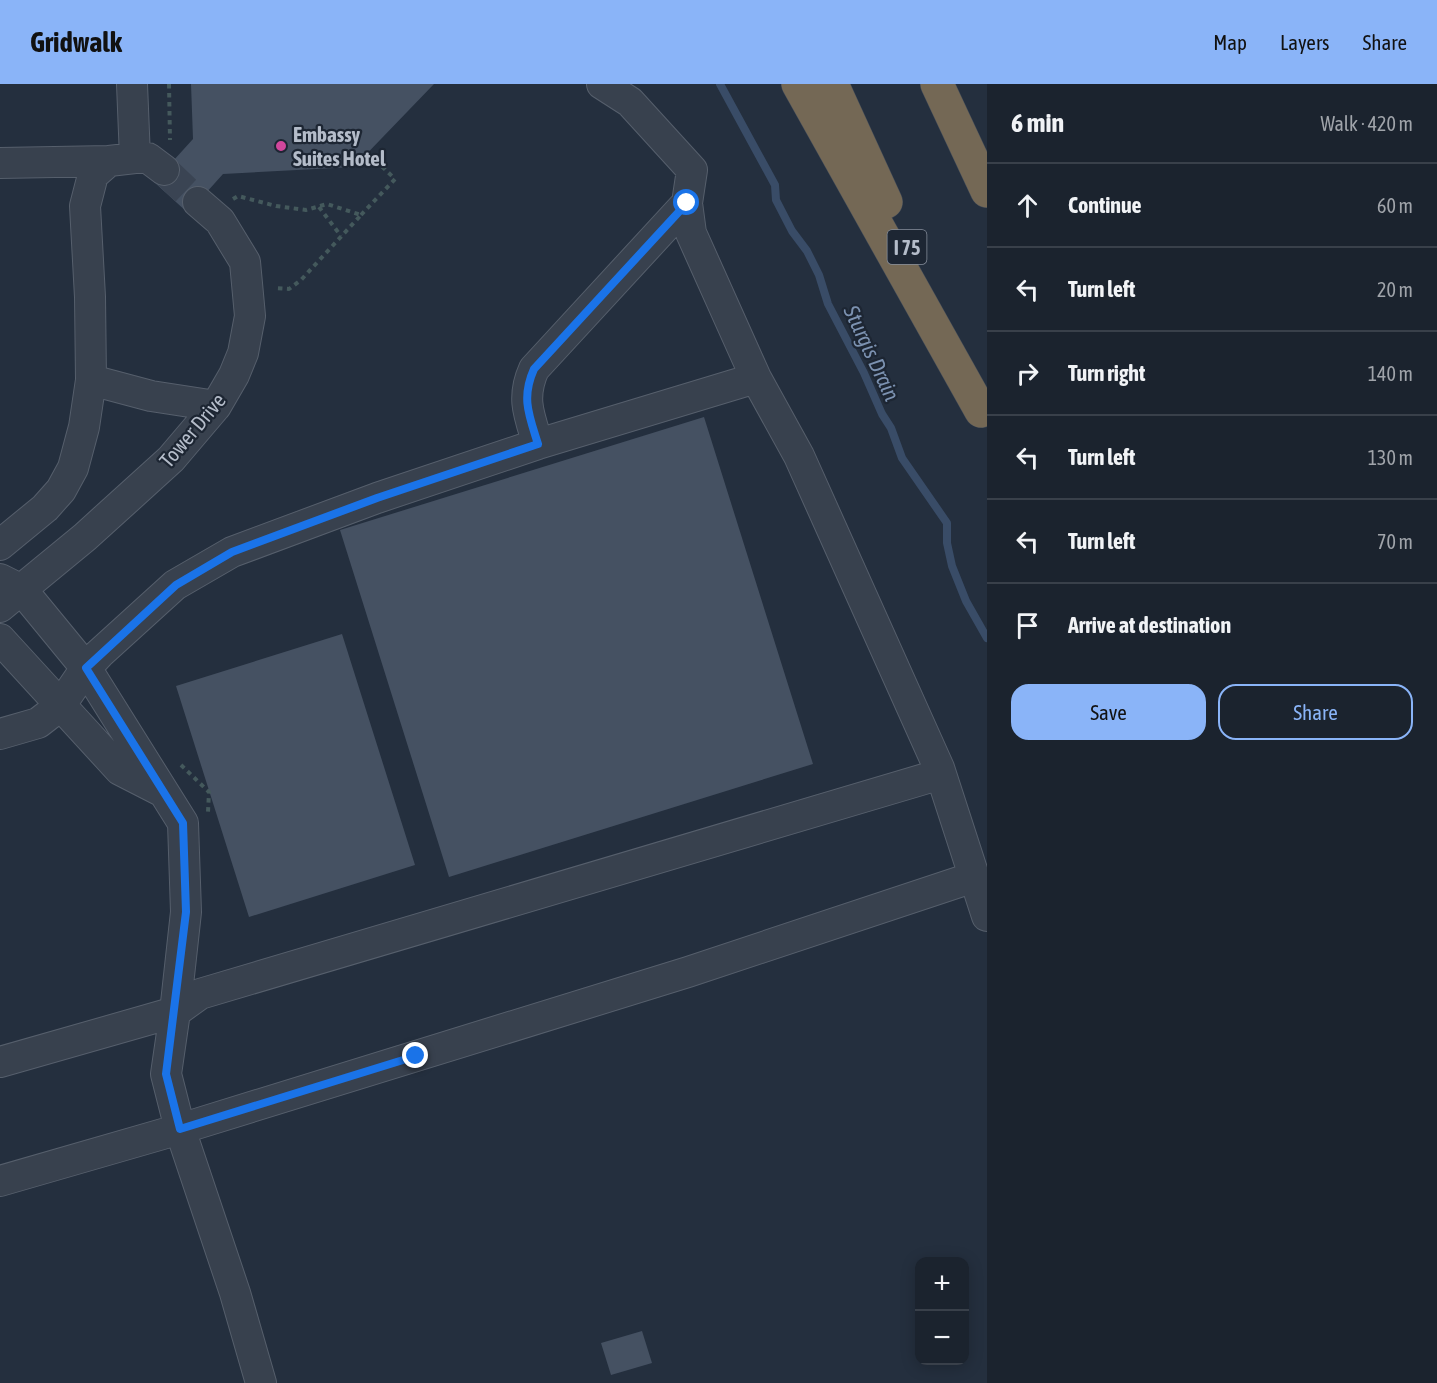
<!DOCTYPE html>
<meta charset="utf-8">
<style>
body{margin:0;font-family:"Asap Condensed",sans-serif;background:#242b36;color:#f1f3f6}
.controls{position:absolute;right:18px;bottom:18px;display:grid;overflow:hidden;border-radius:12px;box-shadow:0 3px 15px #0003}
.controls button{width:54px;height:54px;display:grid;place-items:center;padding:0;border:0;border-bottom:2px solid #39404a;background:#1b232e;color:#f1f3f6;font:30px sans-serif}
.stop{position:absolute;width:18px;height:18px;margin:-14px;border:4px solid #1a73e8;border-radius:50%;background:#fff}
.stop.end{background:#1a73e8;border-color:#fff;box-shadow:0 2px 6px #0008}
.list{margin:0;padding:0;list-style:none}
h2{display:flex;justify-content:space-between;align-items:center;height:78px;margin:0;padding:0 24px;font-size:26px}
h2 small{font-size:20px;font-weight:400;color:#a0a4aa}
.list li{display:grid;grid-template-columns:39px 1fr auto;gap:18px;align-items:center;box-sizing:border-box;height:84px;padding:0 24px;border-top:2px solid #39404a}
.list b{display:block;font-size:22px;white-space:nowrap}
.list em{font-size:20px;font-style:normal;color:#a0a4aa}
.actions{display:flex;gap:12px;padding:18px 24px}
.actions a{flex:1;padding:14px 0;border:2px solid #8ab4f8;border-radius:18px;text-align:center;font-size:21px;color:#8ab4f8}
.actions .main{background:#8ab4f8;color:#111}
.icon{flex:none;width:33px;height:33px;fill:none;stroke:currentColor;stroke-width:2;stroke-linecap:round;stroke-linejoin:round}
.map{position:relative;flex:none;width:987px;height:1299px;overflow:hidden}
header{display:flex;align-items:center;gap:36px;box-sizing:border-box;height:84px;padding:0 30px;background:#8ab4f8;color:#111}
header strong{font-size:28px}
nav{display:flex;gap:33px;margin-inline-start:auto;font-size:21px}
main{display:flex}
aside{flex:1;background:#1b232e}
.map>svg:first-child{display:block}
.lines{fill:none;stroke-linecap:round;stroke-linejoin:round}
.stream{stroke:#394c67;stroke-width:8}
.building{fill:#455162}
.minor-tunnel{stroke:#3a4453;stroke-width:30;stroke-dasharray:30 15;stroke-linecap:butt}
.minor-casing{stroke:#565f6c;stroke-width:32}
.highway-casing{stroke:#434c59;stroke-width:34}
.path{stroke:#44595c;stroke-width:4;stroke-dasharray:4.5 4.5;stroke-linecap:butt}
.minor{stroke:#38414e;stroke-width:30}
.highway{stroke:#746855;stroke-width:33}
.route{stroke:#1a73e8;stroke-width:8}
.hotel-dot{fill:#d1479c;stroke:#1d2633;stroke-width:2}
.labels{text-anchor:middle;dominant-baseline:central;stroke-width:4.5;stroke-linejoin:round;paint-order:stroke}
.shield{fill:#1d2633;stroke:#878f9c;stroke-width:1.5}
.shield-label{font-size:20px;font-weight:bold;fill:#b4bcc9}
.poi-label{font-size:21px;font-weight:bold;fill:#b4bcc9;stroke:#1d2633;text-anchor:start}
.street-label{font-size:21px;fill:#b4bcc9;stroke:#1d2633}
.water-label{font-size:22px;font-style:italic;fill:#7c92b1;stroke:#1d2633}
</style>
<header>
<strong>Gridwalk</strong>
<nav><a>Map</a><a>Layers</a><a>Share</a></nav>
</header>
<main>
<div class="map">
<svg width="987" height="1299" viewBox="0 0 987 1299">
<rect width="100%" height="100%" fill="#242f3e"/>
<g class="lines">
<path class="stream" d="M 720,0 L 775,101 L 776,116 L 792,147 L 807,167 L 819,191 L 828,220 L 864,289 L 882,330 L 891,344 L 902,374 L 947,439 L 947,459 L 952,482 L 966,517 L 987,554"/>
</g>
<path class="building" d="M 191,0 L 434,0 L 354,83 L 223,90 L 188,129 L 154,98 L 193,55 Z
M 704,333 L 813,680 L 449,793 L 340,446 Z
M 342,550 L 415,781 L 249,833 L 176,602 Z
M 642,1247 L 652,1279 L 611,1291 L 601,1259 Z"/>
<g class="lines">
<path class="minor-tunnel" d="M 164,86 L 198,118"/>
<defs>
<path id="minor" d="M 132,0 L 135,74
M 0,79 L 109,77
M 756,294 L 799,372 L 939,684 L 987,832
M 91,296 L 151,312 L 216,322
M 538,360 C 529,331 521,314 534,285 L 687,119
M 0,461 L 45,424 L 61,406 L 73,384 L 84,343 L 91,296 L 90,213 L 85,122 L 93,91 L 109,77 L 135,74 L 148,74 L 164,86
M 0,495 L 22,506 L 86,584 L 183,739 L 186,828 L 175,928 L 0,978
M 0,523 L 85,453 L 171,375 L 216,322 L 234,291 L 243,269 L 250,232 L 245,178 L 220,137 L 198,118
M 0,555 L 120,686 L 163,708
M 0,650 L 38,639 L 60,622 L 86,584 L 99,570 L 175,501 L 232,468 L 377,414 L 538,360 L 756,294 L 691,149 L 687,119 L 692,86 L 630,18 L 602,0
M 0,1097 L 180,1045 L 688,888 L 974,793
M 261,1299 L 235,1209 L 180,1045 L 166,990 L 175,928 L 200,910 L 941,690"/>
<path id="highway" d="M 798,0 L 981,327
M 832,0 L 886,118
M 937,0 L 987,107"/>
</defs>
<use href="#minor" class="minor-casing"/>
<use href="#highway" class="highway-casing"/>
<path class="path" d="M 169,0 L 170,56
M 233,115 L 238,112 L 276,122 L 306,126 L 327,120 L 361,131 L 301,196 L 289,205 L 275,204
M 319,123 L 341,152
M 361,131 L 395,95 L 368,69
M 181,681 L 209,708 L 208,728"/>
<use href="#minor" class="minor"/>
<use href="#highway" class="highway"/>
</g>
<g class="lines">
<path class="route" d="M 416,972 L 180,1045 L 166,990 L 186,828 L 183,739 L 86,584 L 176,501 L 232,468 L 377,414 L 538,360 C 529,331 521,314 534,285 L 687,119"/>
</g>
<circle class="hotel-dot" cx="281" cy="62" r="6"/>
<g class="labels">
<rect class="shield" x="887.5" y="146" width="39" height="34" rx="4.5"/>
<g class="shield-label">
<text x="907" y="163">I 75</text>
</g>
<g class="poi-label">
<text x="293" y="50">Embassy<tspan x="293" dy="24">Suites Hotel</tspan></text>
</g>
<g class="street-label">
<text transform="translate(192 346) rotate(-50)">Tower Drive</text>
</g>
<g class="water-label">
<text transform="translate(872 269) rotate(65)">Sturgis Drain</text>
</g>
</g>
</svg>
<div class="controls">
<button>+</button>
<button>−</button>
</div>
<div class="stop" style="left:687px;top:119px"></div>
<div class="stop end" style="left:416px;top:972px"></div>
</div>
<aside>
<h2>6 min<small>Walk · 420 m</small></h2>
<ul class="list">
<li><svg class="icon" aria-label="ahead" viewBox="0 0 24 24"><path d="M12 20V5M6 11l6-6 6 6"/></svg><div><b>Continue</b></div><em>60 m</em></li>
<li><svg class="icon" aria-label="left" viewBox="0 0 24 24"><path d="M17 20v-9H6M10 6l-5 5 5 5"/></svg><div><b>Turn left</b></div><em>20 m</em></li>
<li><svg class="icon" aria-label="right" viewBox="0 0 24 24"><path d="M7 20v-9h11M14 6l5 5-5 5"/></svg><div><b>Turn right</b></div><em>140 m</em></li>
<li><svg class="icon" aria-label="left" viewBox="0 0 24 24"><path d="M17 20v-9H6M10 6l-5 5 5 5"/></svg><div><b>Turn left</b></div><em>130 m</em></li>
<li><svg class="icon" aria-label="left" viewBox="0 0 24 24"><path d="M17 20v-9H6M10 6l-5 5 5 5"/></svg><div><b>Turn left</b></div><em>70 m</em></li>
<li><svg class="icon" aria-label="arrive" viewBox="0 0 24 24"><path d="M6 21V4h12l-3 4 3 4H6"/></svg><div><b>Arrive at destination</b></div></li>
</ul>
<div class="actions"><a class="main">Save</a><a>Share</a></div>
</aside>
</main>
